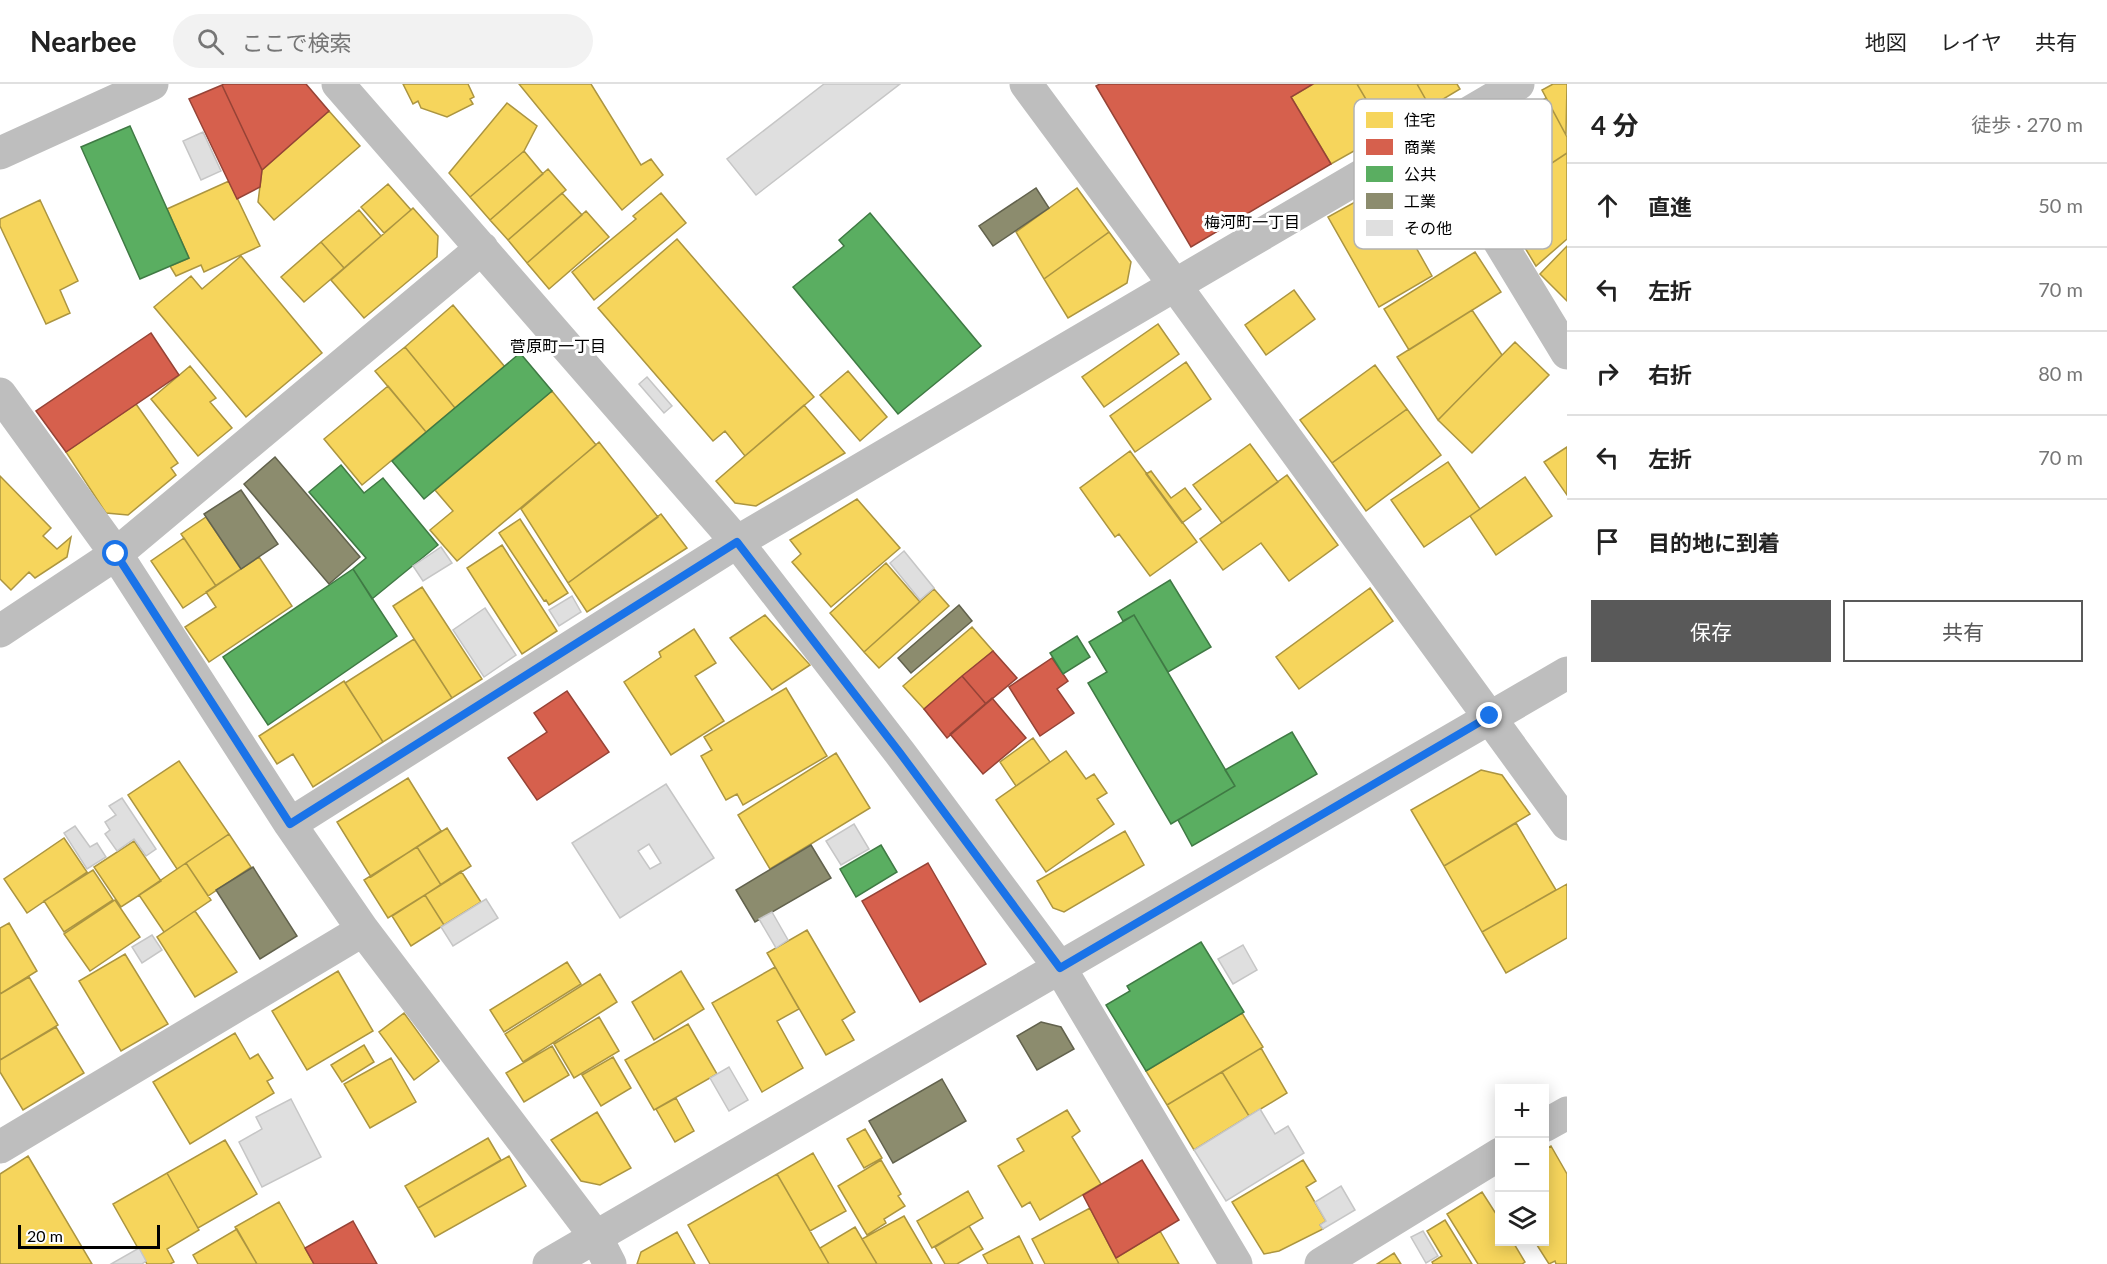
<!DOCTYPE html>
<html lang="ja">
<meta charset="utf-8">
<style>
body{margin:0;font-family:Lato,"Noto Sans JP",sans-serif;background:#f2f2f2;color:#222}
.controls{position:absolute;right:18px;bottom:18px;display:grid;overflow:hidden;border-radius:0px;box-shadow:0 3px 15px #0003}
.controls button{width:54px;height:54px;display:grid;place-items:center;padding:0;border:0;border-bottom:2px solid #e0e0e0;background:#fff;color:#222;font:30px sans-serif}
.scale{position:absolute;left:18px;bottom:15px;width:142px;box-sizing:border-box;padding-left:6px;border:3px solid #000;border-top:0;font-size:16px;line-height:21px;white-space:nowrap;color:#000;-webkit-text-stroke:4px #fff;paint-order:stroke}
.stop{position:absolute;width:18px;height:18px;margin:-14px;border:4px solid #1a73e8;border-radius:50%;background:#fff}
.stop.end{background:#1a73e8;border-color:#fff;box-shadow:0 2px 6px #0008}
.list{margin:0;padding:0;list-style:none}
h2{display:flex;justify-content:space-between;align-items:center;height:78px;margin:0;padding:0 24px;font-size:26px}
h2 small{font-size:20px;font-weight:400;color:#767676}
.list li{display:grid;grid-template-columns:39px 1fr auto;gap:18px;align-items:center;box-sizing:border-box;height:84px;padding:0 24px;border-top:2px solid #e0e0e0}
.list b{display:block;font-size:22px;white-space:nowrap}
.list em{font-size:20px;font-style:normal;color:#767676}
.actions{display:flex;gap:12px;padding:18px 24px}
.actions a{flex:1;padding:14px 0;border:2px solid #595959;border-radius:0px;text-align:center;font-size:21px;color:#595959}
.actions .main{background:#595959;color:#fff}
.icon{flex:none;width:33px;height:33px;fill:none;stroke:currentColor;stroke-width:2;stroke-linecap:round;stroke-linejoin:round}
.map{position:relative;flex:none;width:1567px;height:1180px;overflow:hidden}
header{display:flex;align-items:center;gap:36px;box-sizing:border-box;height:84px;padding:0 30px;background:#fff;border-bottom:2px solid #e0e0e0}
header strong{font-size:28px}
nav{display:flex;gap:33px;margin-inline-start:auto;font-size:21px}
.search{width:420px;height:54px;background:#f2f2f2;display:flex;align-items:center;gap:15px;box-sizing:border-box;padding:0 21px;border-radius:33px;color:#767676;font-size:22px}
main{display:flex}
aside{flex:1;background:#fff}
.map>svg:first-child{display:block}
.homes{fill:#f6d55c;stroke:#ac9540;stroke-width:1.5}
.shops{fill:#d6604d;stroke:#964336;stroke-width:1.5}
.public{fill:#5aae61;stroke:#3f7a44;stroke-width:1.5}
.industry{fill:#8c8c6e;stroke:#62624d;stroke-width:1.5}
.building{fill:#dfdfdf;stroke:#c6c6c6;stroke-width:1.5;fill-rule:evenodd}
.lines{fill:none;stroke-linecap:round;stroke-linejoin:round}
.minor{stroke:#bebebe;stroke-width:33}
.route{stroke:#1a73e8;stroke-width:8}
.labels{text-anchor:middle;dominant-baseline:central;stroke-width:6;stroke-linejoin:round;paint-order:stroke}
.neighbourhood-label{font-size:16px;fill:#000;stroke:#fff}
.key{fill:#fff;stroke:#b2b2b2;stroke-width:1.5}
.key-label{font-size:16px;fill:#000}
</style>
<header>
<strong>Nearbee</strong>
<div class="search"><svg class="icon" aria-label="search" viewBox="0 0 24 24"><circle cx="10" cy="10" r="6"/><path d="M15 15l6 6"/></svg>ここで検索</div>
<nav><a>地図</a><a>レイヤ</a><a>共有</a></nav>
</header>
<main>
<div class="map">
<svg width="1567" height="1180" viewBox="0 0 1567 1180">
<rect width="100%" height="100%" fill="#fff"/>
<path class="homes" d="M 403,0 L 468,0 L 474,13 L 470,15 L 473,20 L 447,33 L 421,24 L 418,17 L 413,20 Z
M 519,0 L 591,0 L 641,81 L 651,75 L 663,91 L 622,126 Z
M 1313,0 L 1357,0 L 1386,49 L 1331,80 L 1291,13 Z
M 1357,0 L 1417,0 L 1430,23 L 1386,49 Z
M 1417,0 L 1457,0 L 1460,5 L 1430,23 Z
M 1553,0 L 1567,0 L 1566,51 L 1542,6 Z
M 1546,14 L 1567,53 L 1567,69 L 1504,111 L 1479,66 L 1483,49 Z
M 507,19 L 537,42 L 524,67 L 470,113 L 449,89 Z
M 329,27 L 360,62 L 274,136 L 258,118 L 262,86 Z
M 524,67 L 543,90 L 490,136 L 470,113 Z
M 1567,69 L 1567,155 L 1536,182 L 1496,116 Z
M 548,85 L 566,106 L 508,156 L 490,136 Z
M 229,97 L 260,162 L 204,188 L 201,181 L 176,192 L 170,182 L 189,174 L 167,125 Z
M 388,100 L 411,126 L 384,149 L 361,123 Z
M 1382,103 L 1432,192 L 1379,223 L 1328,133 Z
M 1077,104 L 1109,148 L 1044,195 L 1016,148 Z
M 562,109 L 582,131 L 527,179 L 508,156 Z
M 661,109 L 686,139 L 594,216 L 572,188 L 636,135 L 633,132 Z
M 40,116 L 78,197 L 60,206 L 70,229 L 46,240 L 0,142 L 0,135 Z
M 413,124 L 438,152 L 437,173 L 364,234 L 331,196 Z
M 359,126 L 381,152 L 344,184 L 321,158 Z
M 586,127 L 609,153 L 549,205 L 527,179 Z
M 1109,148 L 1131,178 L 1127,199 L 1068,234 L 1044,195 Z
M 677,155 L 814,313 L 745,372 L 725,347 L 713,357 L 598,224 Z
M 321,158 L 344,184 L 304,218 L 281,193 Z
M 1567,162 L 1567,217 L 1540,190 Z
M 1475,168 L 1501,208 L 1409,266 L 1384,225 Z
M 241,172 L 322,269 L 246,333 L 154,223 L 191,192 L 202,205 Z
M 1294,206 L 1315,235 L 1266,271 L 1245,241 Z
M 453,221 L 505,283 L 455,324 L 405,263 Z
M 1472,226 L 1502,271 L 1438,336 L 1397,273 Z
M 1158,240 L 1179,270 L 1104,323 L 1082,293 Z
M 1515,258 L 1549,291 L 1472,369 L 1438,336 Z
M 405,263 L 455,324 L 426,348 L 375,287 Z
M 1186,278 L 1211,315 L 1135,368 L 1110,332 Z
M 1375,281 L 1407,325 L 1332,379 L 1300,336 Z
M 190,282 L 216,314 L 210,318 L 232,344 L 198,372 L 151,315 Z
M 848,287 L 887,333 L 860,357 L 820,311 Z
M 388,302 L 426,348 L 362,401 L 324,355 Z
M 552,307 L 596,361 L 457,477 L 430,446 L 453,427 L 435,406 Z
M 136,320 L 178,379 L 171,384 L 176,391 L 128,431 L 106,429 L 66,368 Z
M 804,321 L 845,369 L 756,422 L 735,419 L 716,397 Z
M 1407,325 L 1441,371 L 1366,427 L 1332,379 Z
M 599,358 L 658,433 L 568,499 L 521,425 Z
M 1250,360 L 1278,398 L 1222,439 L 1193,401 Z
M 1567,363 L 1567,411 L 1544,378 Z
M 1130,367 L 1197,458 L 1150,492 L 1119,450 L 1115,453 L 1080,404 Z
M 1448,378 L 1480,425 L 1424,463 L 1391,416 Z
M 1151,387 L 1171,414 L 1185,404 L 1201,425 L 1182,439 L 1146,390 Z
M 1287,391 L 1338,461 L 1289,497 L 1261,459 L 1223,486 L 1200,455 Z
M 0,392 L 51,444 L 43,452 L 57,465 L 71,453 L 67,473 L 35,494 L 29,488 L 11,506 L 0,495 Z
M 1525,393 L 1552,432 L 1496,471 L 1470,432 Z
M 857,415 L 900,464 L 831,523 L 792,478 L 801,470 L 790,456 Z
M 661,430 L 687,464 L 587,528 L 568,499 Z
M 206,433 L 241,485 L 216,502 L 181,450 Z
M 520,435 L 568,509 L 549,521 L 546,516 L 544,517 L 499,449 Z
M 184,454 L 216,502 L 183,524 L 151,477 Z
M 502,461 L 557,547 L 522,570 L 467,484 Z
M 259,473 L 292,522 L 209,578 L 185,543 L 216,523 L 206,508 Z
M 886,479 L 920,518 L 864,568 L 830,529 Z
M 422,503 L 482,595 L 452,614 L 393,522 Z
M 1370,504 L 1393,537 L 1299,605 L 1276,573 Z
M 934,505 L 949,522 L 879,584 L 864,568 Z
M 765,531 L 810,581 L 772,606 L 730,554 Z
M 972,543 L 993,567 L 924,625 L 903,602 Z
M 694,545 L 716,579 L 695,592 L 724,637 L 671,671 L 624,598 L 661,573 L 659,568 Z
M 414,555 L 452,614 L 383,658 L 345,599 Z
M 344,597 L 383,658 L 313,703 L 293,670 L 277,680 L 259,652 Z
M 786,604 L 827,672 L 743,721 L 737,710 L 726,716 L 701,672 L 712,666 L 704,653 Z
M 1033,654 L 1050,678 L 1016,702 L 1000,678 Z
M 1066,667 L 1086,695 L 1094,690 L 1107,709 L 1097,715 L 1114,740 L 1046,788 L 996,716 Z
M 836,669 L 870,724 L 770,785 L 738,731 Z
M 179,677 L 229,750 L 177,785 L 128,711 Z
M 1481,686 L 1502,691 L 1530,730 L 1444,782 L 1411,726 Z
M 408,694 L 441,747 L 371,793 L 337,738 Z
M 1516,739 L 1556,806 L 1482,848 L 1444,782 Z
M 447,744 L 471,782 L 441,801 L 417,763 Z
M 1125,747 L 1144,781 L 1064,828 L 1053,824 L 1037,797 Z
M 229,750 L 251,783 L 208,812 L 186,779 Z
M 64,754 L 87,788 L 27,829 L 4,795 Z
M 134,757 L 161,797 L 121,823 L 94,783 Z
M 417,763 L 441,801 L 388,834 L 364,796 Z
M 186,779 L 211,816 L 164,848 L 139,811 Z
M 93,786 L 113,816 L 64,848 L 44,817 Z
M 461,787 L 481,818 L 444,841 L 425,811 Z
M 1567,800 L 1567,854 L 1506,889 L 1482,848 Z
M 425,811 L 444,841 L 411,862 L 392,832 Z
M 115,816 L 140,853 L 90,887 L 64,850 Z
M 195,827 L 237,888 L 195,913 L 157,853 Z
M 9,839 L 37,887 L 0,910 L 0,844 Z
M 807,846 L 855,928 L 842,936 L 854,956 L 826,971 L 767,869 Z
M 125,870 L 168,940 L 121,967 L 79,897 Z
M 567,878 L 581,900 L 504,948 L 490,926 Z
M 775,883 L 799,925 L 777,937 L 803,984 L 762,1008 L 712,919 Z
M 338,887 L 373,947 L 307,986 L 272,927 Z
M 681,887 L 704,925 L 654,956 L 632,918 Z
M 600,890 L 617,918 L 523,978 L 505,950 Z
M 29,893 L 58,941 L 0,976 L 0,910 Z
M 404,929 L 439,977 L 414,996 L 379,948 Z
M 1242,929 L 1263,963 L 1167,1021 L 1146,987 Z
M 599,933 L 619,967 L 574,994 L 554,960 Z
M 688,940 L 717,990 L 654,1026 L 625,976 Z
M 56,943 L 84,989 L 23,1026 L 0,988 L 0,976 Z
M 235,949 L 250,975 L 258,970 L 273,994 L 267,997 L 274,1009 L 190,1060 L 153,998 Z
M 364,961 L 374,978 L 342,998 L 331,981 Z
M 552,962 L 569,991 L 524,1018 L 506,989 Z
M 1261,964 L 1287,1009 L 1249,1032 L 1222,988 Z
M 613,973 L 631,1004 L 601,1022 L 582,991 Z
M 391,974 L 416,1018 L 370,1044 L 344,1000 Z
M 1222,988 L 1249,1032 L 1194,1066 L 1167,1021 Z
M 676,1014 L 694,1047 L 675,1058 L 656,1025 Z
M 1067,1026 L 1080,1047 L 1072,1053 L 1101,1100 L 1040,1136 L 1030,1118 L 1022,1123 L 998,1082 L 1024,1067 L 1017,1055 Z
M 597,1028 L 631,1084 L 600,1101 L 581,1097 L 551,1056 Z
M 865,1045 L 882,1074 L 864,1084 L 847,1055 Z
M 488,1054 L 501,1076 L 418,1124 L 405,1102 Z
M 225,1056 L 257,1110 L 198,1144 L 167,1089 Z
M 1551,1062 L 1567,1090 L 1567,1180 L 1556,1180 L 1555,1177 L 1549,1180 L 1535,1158 L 1544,1158 L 1544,1066 Z
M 813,1069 L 846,1127 L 810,1147 L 777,1090 Z
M 28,1072 L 92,1180 L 0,1180 L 0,1090 Z
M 509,1072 L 526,1102 L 435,1153 L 418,1124 Z
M 881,1076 L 901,1110 L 898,1112 L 905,1122 L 884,1135 L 886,1139 L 867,1151 L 838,1102 Z
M 1303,1076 L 1316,1097 L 1306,1103 L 1326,1137 L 1320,1141 L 1323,1145 L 1279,1167 L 1264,1170 L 1232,1118 Z
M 167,1089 L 199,1146 L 167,1165 L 174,1178 L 170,1180 L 147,1180 L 113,1120 Z
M 777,1090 L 829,1180 L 710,1180 L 688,1141 Z
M 968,1107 L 983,1134 L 932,1164 L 917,1137 Z
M 1482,1108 L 1500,1136 L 1500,1158 L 1513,1158 L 1525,1178 L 1522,1180 L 1478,1180 L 1447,1130 Z
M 279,1118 L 305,1164 L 314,1180 L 257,1180 L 235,1143 Z
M 1090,1124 L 1119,1180 L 1045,1180 L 1032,1155 Z
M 904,1132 L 932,1180 L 877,1180 L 862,1155 Z
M 1445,1136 L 1472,1180 L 1433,1180 L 1432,1178 L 1442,1172 L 1427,1147 Z
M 969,1142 L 983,1165 L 957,1180 L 945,1180 L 935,1163 Z
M 855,1143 L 877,1180 L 829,1180 L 820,1164 Z
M 237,1145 L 257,1180 L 198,1180 L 193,1171 Z
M 1160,1147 L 1179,1180 L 1119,1180 L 1116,1174 Z
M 677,1148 L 695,1180 L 637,1180 L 641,1168 Z
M 1019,1152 L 1033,1180 L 988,1180 L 983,1171 Z
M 1394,1169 L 1401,1180 L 1377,1180 Z"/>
<path class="shops" d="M 224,0 L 306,0 L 329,27 L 262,86 L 222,1 Z
M 1100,0 L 1313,0 L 1291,13 L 1331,80 L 1191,163 L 1096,2 Z
M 222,1 L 262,86 L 260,103 L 237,115 L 189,15 Z
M 151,249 L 179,291 L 66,368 L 36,327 Z
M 993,567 L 1017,594 L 986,620 L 962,592 Z
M 1052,574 L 1068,597 L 1057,605 L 1074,629 L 1040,652 L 1009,603 Z
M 962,592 L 986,620 L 947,654 L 924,625 Z
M 567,607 L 609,668 L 537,716 L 508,674 L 547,648 L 534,629 Z
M 992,614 L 1026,654 L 983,690 L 950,650 Z
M 928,779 L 986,880 L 920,918 L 862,817 Z
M 1142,1076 L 1179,1136 L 1116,1174 L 1083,1111 Z
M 353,1137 L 377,1180 L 314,1180 L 305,1164 Z"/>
<path class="public" d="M 130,42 L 189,174 L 140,195 L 81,63 Z
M 870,129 L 981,262 L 898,330 L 793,203 L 844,162 L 839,156 Z
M 520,269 L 552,307 L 424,415 L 392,377 Z
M 341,381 L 364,409 L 383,394 L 438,461 L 372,515 L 353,485 L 366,474 L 309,408 Z
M 353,485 L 397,552 L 268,641 L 223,573 Z
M 1170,496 L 1211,563 L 1168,588 L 1134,531 L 1123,537 L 1118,528 Z
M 1134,531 L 1235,702 L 1171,740 L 1088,599 L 1107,588 L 1089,558 Z
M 1077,552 L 1090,573 L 1063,590 L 1050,569 Z
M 1292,648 L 1317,690 L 1192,762 L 1178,736 L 1235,702 L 1225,686 Z
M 881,761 L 897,788 L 856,813 L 840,785 Z
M 1201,858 L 1244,928 L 1146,987 L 1106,921 L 1130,907 L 1127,902 Z"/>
<path class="industry" d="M 1036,104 L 1049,124 L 993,162 L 979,142 Z
M 275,373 L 360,473 L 329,500 L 244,400 Z
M 241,406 L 278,460 L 241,485 L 204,430 Z
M 959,521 L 972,537 L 911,589 L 898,574 Z
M 811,761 L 831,794 L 755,838 L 736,806 Z
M 253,783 L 297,852 L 260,875 L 216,806 Z
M 1041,938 L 1061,943 L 1074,965 L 1037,986 L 1017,952 Z
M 942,995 L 966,1037 L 893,1079 L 869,1037 Z"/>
<path class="building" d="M 824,0 L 900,0 L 756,111 L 727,75 Z
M 203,48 L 221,87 L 201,96 L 183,57 Z
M 647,293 L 672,322 L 664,329 L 639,300 Z
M 441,463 L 452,479 L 423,497 L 413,482 Z
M 904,467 L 934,504 L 920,516 L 890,479 Z
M 572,512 L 581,528 L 559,542 L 549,526 Z
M 485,524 L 516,571 L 484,593 L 453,546 Z
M 666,700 L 714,774 L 620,834 L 572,759 ZM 649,760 L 661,779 L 650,785 L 638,767 Z
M 122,714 L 156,765 L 146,772 L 134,755 L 117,767 L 105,750 L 110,746 L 105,738 L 116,731 L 109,722 Z
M 854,740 L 869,765 L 841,781 L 826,757 Z
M 75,742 L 90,763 L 97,759 L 106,773 L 87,785 L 64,749 Z
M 486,815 L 498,834 L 453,862 L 441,843 Z
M 772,828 L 788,856 L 776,864 L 759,835 Z
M 152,851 L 162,866 L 142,879 L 132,863 Z
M 1243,861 L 1257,886 L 1233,900 L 1218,875 Z
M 729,983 L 748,1016 L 729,1027 L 710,994 Z
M 291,1015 L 321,1073 L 262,1103 L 239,1058 L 262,1045 L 256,1033 Z
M 1260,1025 L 1275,1050 L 1288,1042 L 1304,1069 L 1226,1117 L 1194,1066 Z
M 1341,1102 L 1355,1126 L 1323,1145 L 1320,1141 L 1326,1137 L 1315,1118 Z
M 1423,1147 L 1438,1172 L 1426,1179 L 1411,1153 Z
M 139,1164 L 146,1177 L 142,1180 L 111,1180 Z"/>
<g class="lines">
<path class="minor" d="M 338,0 L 737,458 L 900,669 L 1060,884 L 1236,1180
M 1026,0 L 1174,200 L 1567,740
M 1434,50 L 1567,269
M 0,69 L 152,0
M 0,310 L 116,470 L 290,740 L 363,846 L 596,1153 L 610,1180
M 0,547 L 116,470 L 482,164
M 290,740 L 737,458 L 1518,0
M 1544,1042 L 1567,1029
M 0,1063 L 363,846
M 549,1180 L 1567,589
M 1321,1180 L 1500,1070"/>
</g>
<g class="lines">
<path class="route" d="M 116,470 L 290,740 L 737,458 L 900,669 L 1060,884 L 1490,632"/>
</g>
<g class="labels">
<g class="neighbourhood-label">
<text x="1252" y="137">梅河町一丁目</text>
<text x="558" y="261">菅原町一丁目</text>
</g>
</g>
<rect x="1354" y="15" width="198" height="150" rx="9" class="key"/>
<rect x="1366" y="28" width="27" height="16" fill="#f6d55c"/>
<rect x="1366" y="55" width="27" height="16" fill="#d6604d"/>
<rect x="1366" y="82" width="27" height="16" fill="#5aae61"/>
<rect x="1366" y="109" width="27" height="16" fill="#8c8c6e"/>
<rect x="1366" y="136" width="27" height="16" fill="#dfdfdf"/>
<g class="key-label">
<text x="1404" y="42">住宅</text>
<text x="1404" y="69">商業</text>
<text x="1404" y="96">公共</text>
<text x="1404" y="123">工業</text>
<text x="1404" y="150">その他</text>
</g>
</svg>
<div class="controls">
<button>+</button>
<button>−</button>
<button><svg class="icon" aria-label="layers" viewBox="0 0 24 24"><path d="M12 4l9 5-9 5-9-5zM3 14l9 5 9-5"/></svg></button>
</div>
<div class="scale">20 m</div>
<div class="stop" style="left:116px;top:470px"></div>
<div class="stop end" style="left:1490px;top:632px"></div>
</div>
<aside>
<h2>4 分<small>徒歩 · 270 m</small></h2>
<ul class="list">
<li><svg class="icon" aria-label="ahead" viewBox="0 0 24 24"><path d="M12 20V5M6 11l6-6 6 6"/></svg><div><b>直進</b></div><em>50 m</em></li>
<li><svg class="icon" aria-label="left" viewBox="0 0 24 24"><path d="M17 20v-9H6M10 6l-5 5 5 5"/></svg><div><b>左折</b></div><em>70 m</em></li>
<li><svg class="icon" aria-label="right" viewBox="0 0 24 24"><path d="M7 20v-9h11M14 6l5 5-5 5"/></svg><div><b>右折</b></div><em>80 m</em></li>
<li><svg class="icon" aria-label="left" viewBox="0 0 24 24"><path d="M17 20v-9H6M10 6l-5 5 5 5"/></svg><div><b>左折</b></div><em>70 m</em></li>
<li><svg class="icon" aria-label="arrive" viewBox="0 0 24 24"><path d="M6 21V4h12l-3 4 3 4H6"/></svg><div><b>目的地に到着</b></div></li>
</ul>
<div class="actions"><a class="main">保存</a><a>共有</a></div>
</aside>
</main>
